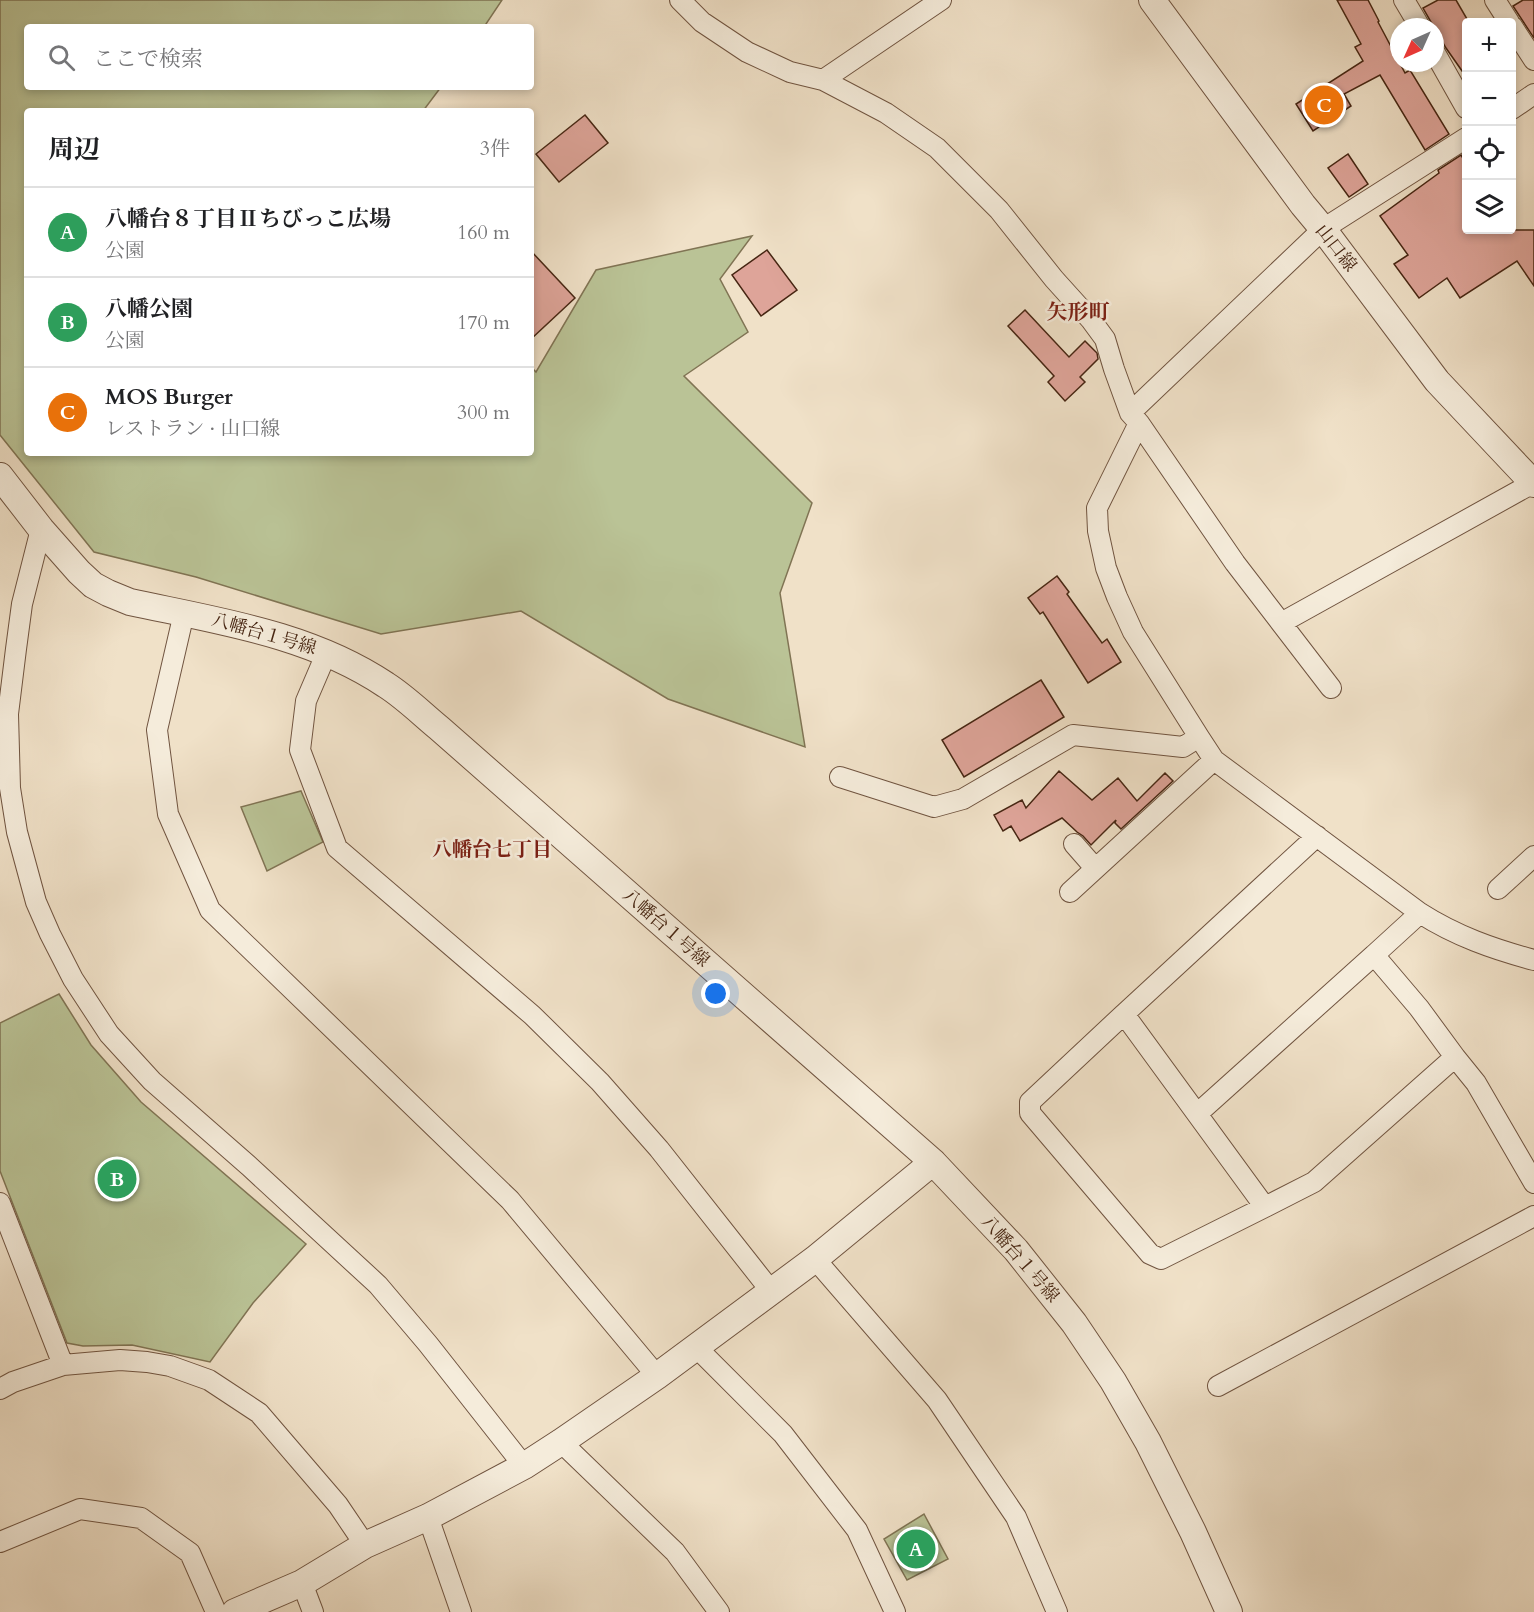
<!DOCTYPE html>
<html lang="ja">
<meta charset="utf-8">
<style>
body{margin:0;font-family:Cardo,"Noto Serif JP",serif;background:#f2f2f2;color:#202124}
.controls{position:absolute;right:18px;top:18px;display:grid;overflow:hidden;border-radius:6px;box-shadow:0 3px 9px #0003}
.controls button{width:54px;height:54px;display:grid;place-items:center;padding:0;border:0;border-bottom:2px solid #e0e0e0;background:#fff;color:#202124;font:30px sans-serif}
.compass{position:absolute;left:1390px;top:18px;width:54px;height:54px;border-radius:50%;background:#fff;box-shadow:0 3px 9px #0003;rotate:225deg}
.you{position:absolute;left:716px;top:994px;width:21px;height:21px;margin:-15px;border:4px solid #fff;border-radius:50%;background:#1a73e8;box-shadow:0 0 0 9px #1a73e833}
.badge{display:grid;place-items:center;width:39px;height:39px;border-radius:50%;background:#8f2418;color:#fff;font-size:20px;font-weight:700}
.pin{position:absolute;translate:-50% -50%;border:3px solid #fff;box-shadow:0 2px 6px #0006}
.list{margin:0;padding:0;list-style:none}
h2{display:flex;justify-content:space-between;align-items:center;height:78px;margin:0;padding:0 24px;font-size:26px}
h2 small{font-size:20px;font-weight:400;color:#757577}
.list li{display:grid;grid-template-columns:39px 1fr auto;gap:18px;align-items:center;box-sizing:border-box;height:90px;padding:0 24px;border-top:2px solid #e0e0e0}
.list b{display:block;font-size:22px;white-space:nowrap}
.list p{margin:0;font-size:20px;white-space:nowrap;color:#757577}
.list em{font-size:20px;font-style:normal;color:#757577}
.icon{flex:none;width:33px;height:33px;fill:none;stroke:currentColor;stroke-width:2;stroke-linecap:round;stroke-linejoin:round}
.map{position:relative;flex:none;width:1534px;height:1612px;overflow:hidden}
.search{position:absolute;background:#fff;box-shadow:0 3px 9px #0003;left:24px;top:24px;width:510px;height:66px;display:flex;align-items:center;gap:15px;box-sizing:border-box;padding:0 21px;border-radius:6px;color:#757577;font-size:22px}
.panel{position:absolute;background:#fff;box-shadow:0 3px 9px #0003;left:24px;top:108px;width:510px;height:348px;border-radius:6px}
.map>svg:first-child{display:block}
.green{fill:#bac396;stroke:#807454;stroke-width:1.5}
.building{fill:#dea499;stroke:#462512;stroke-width:1.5}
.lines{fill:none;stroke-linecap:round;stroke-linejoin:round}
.minor-casing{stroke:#705440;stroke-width:22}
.tertiary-casing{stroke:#705440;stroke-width:28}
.minor{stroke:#f5ecdb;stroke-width:20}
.tertiary{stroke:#f5ecdb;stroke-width:26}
.labels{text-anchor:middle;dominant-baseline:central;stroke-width:5;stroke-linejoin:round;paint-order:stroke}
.street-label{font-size:18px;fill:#462512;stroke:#f5ecdb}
.neighbourhood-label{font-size:20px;font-weight:bold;fill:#7a1f14;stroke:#f5ecdb}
.quarter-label{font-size:21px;font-weight:bold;fill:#7a1f14;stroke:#f5ecdb}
</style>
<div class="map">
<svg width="1534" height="1612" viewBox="0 0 1534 1612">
<rect width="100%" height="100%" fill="#f0e1c8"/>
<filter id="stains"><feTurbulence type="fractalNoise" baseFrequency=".00333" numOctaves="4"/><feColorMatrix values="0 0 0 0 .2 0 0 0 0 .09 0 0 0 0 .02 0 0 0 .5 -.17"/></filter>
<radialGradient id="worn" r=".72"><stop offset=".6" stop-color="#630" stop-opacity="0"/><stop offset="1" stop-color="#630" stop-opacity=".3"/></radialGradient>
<path class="green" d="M 0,0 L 502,0 L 484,27 L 27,27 L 27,87 L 441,87 L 423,111 L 27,111 L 27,453 L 531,453 L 531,367 L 536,372 L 596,270 L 752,236 L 720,279 L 748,332 L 684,376 L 812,503 L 780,593 L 805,747 L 668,699 L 521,611 L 381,634 L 196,577 L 94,552 L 0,435 Z
M 301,791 L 323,842 L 267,871 L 241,807 Z
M 59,994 L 91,1045 L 141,1102 L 306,1244 L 253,1303 L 210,1362 L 132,1345 L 83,1346 L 67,1343 L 0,1171 L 0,1023 Z
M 924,1514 L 948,1559 L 907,1580 L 884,1539 Z"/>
<path class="building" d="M 1337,0 L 1368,0 L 1379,21 L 1378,22 L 1405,73 L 1410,70 L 1449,134 L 1425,150 L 1380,75 L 1344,94 L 1351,106 L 1313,131 L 1296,104 L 1363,61 L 1355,47 L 1361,44 Z
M 1438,0 L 1456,0 L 1467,19 L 1467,78 L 1446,48 L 1423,8 Z
M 1523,0 L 1534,0 L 1534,38 L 1513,6 Z
M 585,115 L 608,143 L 559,182 L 536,154 Z
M 1348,154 L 1368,184 L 1349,197 L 1328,168 Z
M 1461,155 L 1467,165 L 1467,230 L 1534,230 L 1534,286 L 1517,261 L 1460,298 L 1447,278 L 1419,298 L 1394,264 L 1408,255 L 1380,216 L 1439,173 L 1438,170 Z
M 767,250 L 797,290 L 761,316 L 732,275 Z
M 531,251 L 575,298 L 531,339 Z
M 1025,310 L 1069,357 L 1085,341 L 1097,353 L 1098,359 L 1080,377 L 1085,382 L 1065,401 L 1048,382 L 1054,376 L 1008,326 Z
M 1057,576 L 1069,592 L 1067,594 L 1102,643 L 1107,639 L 1121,662 L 1088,683 L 1043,612 L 1040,614 L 1028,598 Z
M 1041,680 L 1064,717 L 964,777 L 942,740 Z
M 1059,771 L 1092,800 L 1118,778 L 1137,801 L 1165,773 L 1173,781 L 1121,829 L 1115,823 L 1116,820 L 1091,845 L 1083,836 L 1077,832 L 1062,818 L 1020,841 L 1011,826 L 1003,831 L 994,815 L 1022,800 L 1026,808 Z"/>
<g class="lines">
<defs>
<path id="minor" d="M 680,0 L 702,22 L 747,52 L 790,72 L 823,80 L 886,113 L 937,148 L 999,210 L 1054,279 L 1091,320 L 1105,339 L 1114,369 L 1130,413 L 1139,423 L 1097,508 L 1098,531 L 1106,568 L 1117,597 L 1133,632 L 1199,737 L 1214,760 L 1420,913 C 1456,936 1493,949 1534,960
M 1404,0 L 1420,27
M 1495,0 L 1509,22
M 1512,26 L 1534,60
M 1435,53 L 1466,108
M 823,80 L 941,0
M 1512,109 L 1534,94
M 1130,413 L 1323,229 L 1466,138
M 1139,423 L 1235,563 L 1331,688
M 41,529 L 22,604 L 16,649 L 8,714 L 10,788 L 17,832 L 36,902 L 50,934 L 73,979 L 109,1034 L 152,1081 L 249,1166 L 378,1285 L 428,1344 L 524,1466
M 184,613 L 157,730 L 168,814 L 210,910 L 510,1200 L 657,1376
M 1281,623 L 1533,483
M 327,652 L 306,701 L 300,750 L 337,848 L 532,1015 L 600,1082 L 659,1149 L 771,1291
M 840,777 L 934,807 L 963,799 L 1073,735 L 1183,747 L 1199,737
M 1317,836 L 1124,1014 L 1265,1207 L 1314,1182 L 1455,1057 L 1419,1008 L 1374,955 L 1420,913
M 1074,844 L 1095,868
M 1498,889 L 1534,856
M 1070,892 L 1214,760
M 1124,1014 L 1030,1102 L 1030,1113 L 1150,1254 L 1161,1259 L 1265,1207
M 1455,1057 L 1476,1083 L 1534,1183
M 1197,1114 L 1374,955
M 0,1203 L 63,1365
M 815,1259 L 937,1400 L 1016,1517 L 1057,1612
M 696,1347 L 783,1434 L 857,1530 L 895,1612
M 1218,1386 L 1534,1216
M 0,1389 L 13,1382 L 63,1365 L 120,1360 L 147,1362 L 170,1366 L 209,1380 L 259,1413 L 338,1505 L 365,1545
M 561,1442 L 675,1552 L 719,1612
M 428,1517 L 461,1612
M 0,1542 L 80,1509 L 141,1518 L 190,1553 L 216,1612
M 302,1583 L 313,1612"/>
<path id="tertiary" d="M 1152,0 L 1303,205 L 1323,229 L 1437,381 L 1534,484
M 0,476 L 41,529 L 79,572 L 93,585 L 108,593 L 130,602 C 218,621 310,634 386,685 C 405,697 422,714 439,728 L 933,1162 L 1016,1250 L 1074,1323 L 1113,1381 L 1148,1442 L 1193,1532 L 1229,1612
M 235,1612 L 302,1583 L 365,1545 L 428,1517 L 524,1466 L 561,1442 L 657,1376 L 815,1259 L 933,1162"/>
</defs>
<use href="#minor" class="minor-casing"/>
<use href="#tertiary" class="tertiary-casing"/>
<use href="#minor" class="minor"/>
<use href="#tertiary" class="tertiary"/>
</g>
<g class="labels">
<g class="street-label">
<text transform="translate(1336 248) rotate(52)">山口線</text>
<text transform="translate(264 634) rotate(16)">八幡台１号線</text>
<text transform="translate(666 928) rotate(41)">八幡台１号線</text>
<text transform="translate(1020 1259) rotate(49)">八幡台１号線</text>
</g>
<g class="neighbourhood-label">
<text x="492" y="849">八幡台七丁目</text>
</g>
<g class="quarter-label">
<text x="1078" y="312">矢形町</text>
</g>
</g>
<rect width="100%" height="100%" filter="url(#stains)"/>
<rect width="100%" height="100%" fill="url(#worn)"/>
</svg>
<div class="controls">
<button>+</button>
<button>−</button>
<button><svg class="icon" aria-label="locate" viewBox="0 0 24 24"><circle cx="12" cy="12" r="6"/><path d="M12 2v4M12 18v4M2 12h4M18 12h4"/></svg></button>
<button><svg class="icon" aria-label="layers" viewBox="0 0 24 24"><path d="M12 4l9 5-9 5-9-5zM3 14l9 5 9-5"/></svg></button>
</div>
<svg class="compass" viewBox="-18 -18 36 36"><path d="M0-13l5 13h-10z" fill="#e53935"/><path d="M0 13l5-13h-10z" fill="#757577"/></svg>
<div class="you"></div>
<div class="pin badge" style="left:916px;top:1549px;background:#2e9e5b">A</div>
<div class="pin badge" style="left:117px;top:1179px;background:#2e9e5b">B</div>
<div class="pin badge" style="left:1324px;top:105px;background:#e8710a">C</div>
<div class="search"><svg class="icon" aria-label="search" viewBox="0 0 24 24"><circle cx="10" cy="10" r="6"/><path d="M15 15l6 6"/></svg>ここで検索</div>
<section class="panel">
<h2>周辺<small>3件</small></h2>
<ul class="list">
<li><span class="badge" style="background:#2e9e5b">A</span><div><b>八幡台８丁目Ⅱちびっこ広場</b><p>公園</p></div><em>160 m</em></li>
<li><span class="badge" style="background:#2e9e5b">B</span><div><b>八幡公園</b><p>公園</p></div><em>170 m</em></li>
<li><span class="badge" style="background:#e8710a">C</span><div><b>MOS Burger</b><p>レストラン · 山口線</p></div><em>300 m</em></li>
</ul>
</section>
</div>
